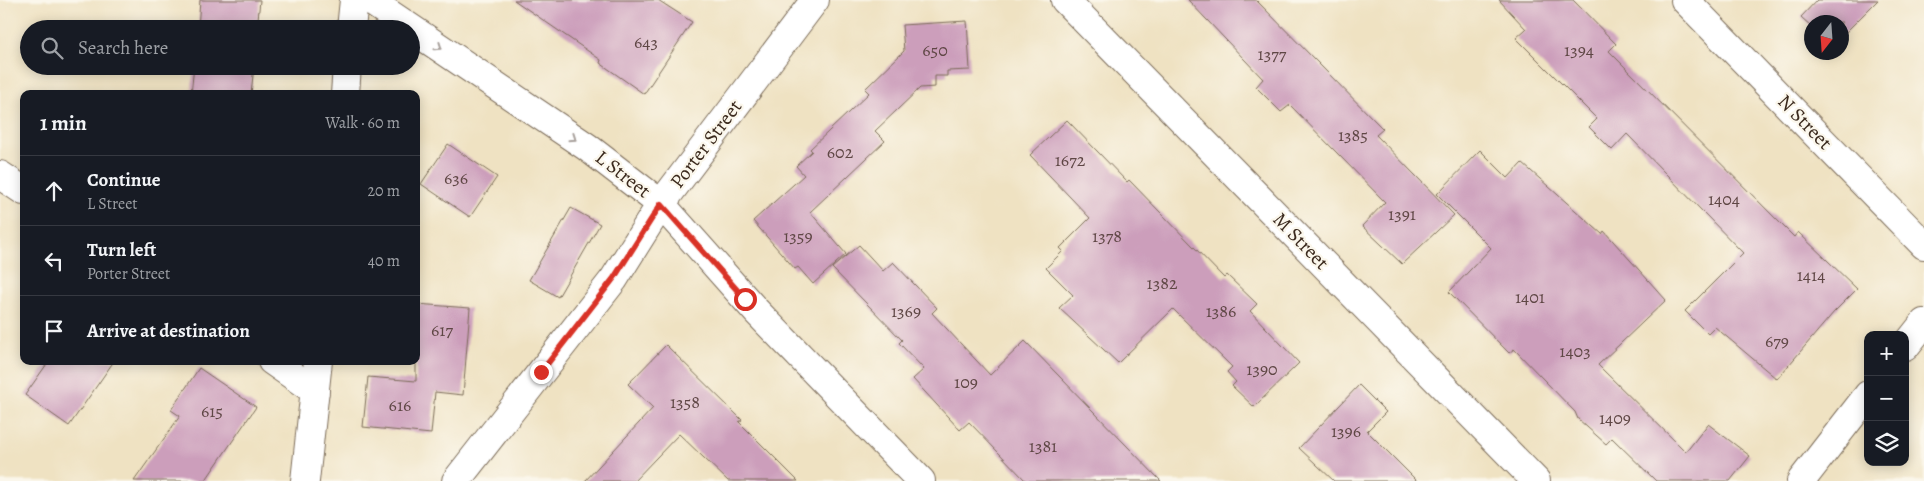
<!DOCTYPE html>
<meta charset="utf-8">
<style>
body{margin:0;font-family:Alegreya,serif;background:#20242c;color:#f1f3f6}
.controls{position:absolute;right:15px;bottom:15px;display:grid;overflow:hidden;border-radius:10px;box-shadow:0 2px 12px #0003}
.controls button{width:45px;height:45px;display:grid;place-items:center;padding:0;border:0;border-bottom:1px solid #363941;background:#171b24;color:#f1f3f6;font:25px sans-serif}
.compass{position:absolute;left:1804px;top:15px;width:45px;height:45px;border-radius:50%;background:#171b24;box-shadow:0 2px 12px #0003;rotate:197deg}
.stop{position:absolute;width:15px;height:15px;margin:-11px;border:4px solid #d93025;border-radius:50%;background:#fff}
.stop.end{background:#d93025;border-color:#fff;box-shadow:0 1px 5px #0008}
.list{margin:0;padding:0;list-style:none}
h2{display:flex;justify-content:space-between;align-items:center;height:65px;margin:0;padding:0 20px;font-size:21px}
h2 small{font-size:16px;font-weight:400;color:#9ea1a6}
.list li{display:grid;grid-template-columns:32px 1fr auto;gap:15px;align-items:center;box-sizing:border-box;height:70px;padding:0 20px;border-top:1px solid #363941}
.list b{display:block;font-size:19px;white-space:nowrap}
.list p{margin:0;font-size:16px;white-space:nowrap;color:#9ea1a6}
.list em{font-size:16px;font-style:normal;color:#9ea1a6}
.icon{flex:none;width:28px;height:28px;fill:none;stroke:currentColor;stroke-width:2;stroke-linecap:round;stroke-linejoin:round}
.map{position:relative;flex:none;width:1924px;height:481px;overflow:hidden}
.search{position:absolute;background:#171b24;box-shadow:0 2px 12px #0003;left:20px;top:20px;width:400px;height:55px;display:flex;align-items:center;gap:12px;box-sizing:border-box;padding:0 18px;border-radius:28px;color:#9ea1a6;font-size:19px}
.panel{position:absolute;background:#171b24;box-shadow:0 2px 12px #0003;left:20px;top:90px;width:400px;height:275px;border-radius:10px}
.map>svg:first-child{display:block}
.building{fill:#cc9ebb}
.lines{fill:none;stroke-linecap:round;stroke-linejoin:round}
.street-casing{stroke:#7a6a57;stroke-width:30}
.secondary-casing{stroke:#7a6a57;stroke-width:30}
.street{stroke:#fff;stroke-width:28}
.secondary{stroke:#fff;stroke-width:28}
.oneway{stroke:#a79f9a}
.route{stroke:#d93025;stroke-width:6}
.labels{text-anchor:middle;dominant-baseline:central;stroke-width:4.5;stroke-linejoin:round;paint-order:stroke}
.number-label{font-size:18px;fill:#5f4745}
.street-label{font-size:20px;fill:#3b2a1e;stroke:#fbf7ec}
</style>
<div class="map">
<svg width="1924" height="481" viewBox="0 0 1924 481">
<rect width="100%" height="100%" fill="#fbf7ec"/>
<filter id="ink" filterUnits="userSpaceOnUse"><feTurbulence type="fractalNoise" baseFrequency=".02" numOctaves="2"/><feDisplacementMap in="SourceGraphic" scale="10" xChannelSelector="R" yChannelSelector="G"/><feConvolveMatrix kernelMatrix="1 2 1 2 8 2 1 2 1" color-interpolation-filters="sRGB"/></filter>
<filter id="wash" filterUnits="userSpaceOnUse"><feTurbulence type="fractalNoise" baseFrequency=".0096" numOctaves="4" result="noise"/><feDisplacementMap in="SourceGraphic" scale="20" xChannelSelector="R" yChannelSelector="G"/><feGaussianBlur stdDeviation="1.12" result="paint"/><feColorMatrix in="noise" values="0 0 0 0 0 0 0 0 0 0 0 0 0 0 0 0 0 1.4 0 .05"/><feComposite in="paint" operator="in"/></filter>
<g filter="url(#wash)">
<rect width="100%" height="100%" fill="#efe2c2"/>
<g id="blocks">
<path class="building" d="M 200,0 L 260,0 L 257,29 L 198,29 Z
M 514,0 L 658,0 L 692,22 L 644,94 L 600,63 L 601,60 Z
M 1188,0 L 1256,0 L 1383,129 L 1376,135 L 1454,215 L 1402,264 L 1362,226 L 1385,202 L 1290,105 L 1281,112 L 1256,87 L 1263,79 Z
M 1499,0 L 1573,0 L 1616,44 L 1609,51 L 1794,237 L 1798,232 L 1857,289 L 1834,312 L 1777,379 L 1715,327 L 1708,334 L 1685,311 L 1743,253 L 1627,134 L 1612,150 L 1589,127 L 1597,119 L 1516,38 L 1526,29 Z
M 1817,0 L 1878,0 L 1842,36 L 1842,22 L 1812,22 L 1812,27 L 1801,17 Z
M 967,21 L 970,70 L 947,71 L 947,76 L 935,76 L 935,87 L 920,88 L 875,131 L 885,141 L 810,212 L 846,254 L 813,284 L 798,267 L 795,269 L 753,221 L 804,175 L 796,166 L 812,151 L 810,149 L 869,93 L 865,89 L 904,51 L 902,25 Z
M 194,66 L 254,66 L 251,94 L 191,94 Z
M 1067,120 L 1127,182 L 1129,180 L 1224,278 L 1227,275 L 1257,304 L 1250,311 L 1299,363 L 1254,407 L 1232,386 L 1236,382 L 1227,372 L 1232,367 L 1173,309 L 1118,363 L 1059,308 L 1073,295 L 1046,268 L 1063,251 L 1060,248 L 1090,218 L 1030,155 Z
M 448,144 L 497,177 L 470,217 L 421,184 Z
M 1480,150 L 1508,178 L 1522,163 L 1602,234 L 1604,231 L 1666,300 L 1598,365 L 1686,452 L 1708,424 L 1750,456 L 1730,481 L 1656,481 L 1612,438 L 1606,444 L 1578,419 L 1575,412 L 1514,349 L 1509,353 L 1449,292 L 1491,248 L 1437,194 Z
M 571,208 L 600,224 L 558,297 L 529,280 Z
M 859,245 L 883,271 L 893,262 L 937,308 L 932,313 L 990,375 L 1025,341 L 1161,481 L 1026,481 L 969,422 L 960,430 L 913,379 L 924,369 L 899,343 L 902,340 L 832,268 Z
M 416,304 L 470,308 L 463,395 L 435,392 L 431,434 L 363,427 L 368,377 L 416,381 Z
M 666,345 L 742,420 L 739,422 L 798,481 L 728,481 L 679,434 L 634,481 L 585,481 L 653,408 L 628,384 Z
M 49,361 L 114,361 L 69,426 L 25,395 Z
M 199,368 L 256,407 L 205,481 L 134,481 L 180,416 L 171,410 Z
M 1359,385 L 1386,412 L 1367,431 L 1417,481 L 1334,481 L 1299,448 Z"/>
</g>
</g>
<g filter="url(#ink)">
<use href="#blocks" fill-opacity="0" stroke="#7a6a57" stroke-width="1"/>
<g class="lines">
<defs>
<path id="street" d="M 369,0 L 587,147 L 661,204 L 757,312 L 921,481
M 1065,0 L 1536,481
M 1685,0 L 1924,245
M 0,175 L 24,191
M 1905,347 L 1924,323
M 272,361 L 315,391
M 456,481 L 614,279 L 661,204 L 815,0
M 1801,481 L 1868,395"/>
<path id="secondary" d="M 351,29 L 354,0
M 345,94 L 347,66
M 305,481 L 318,361"/>
</defs>
<use href="#street" class="street-casing"/>
<use href="#secondary" class="secondary-casing"/>
<use href="#street" class="street"/>
<use href="#secondary" class="secondary"/>
</g>
<defs><path id="oneway-chevron" d="M-2-3.5L2.5 0L-2 3.5" fill="none" stroke-width="1.6" stroke-linecap="round" stroke-linejoin="round" transform="scale(1.25)"/></defs>
<g class="oneway">
<use href="#oneway-chevron" transform="translate(439 47) rotate(34)"/>
<use href="#oneway-chevron" transform="translate(573 138) rotate(34)"/>
</g>
</g>
<g class="lines" filter="url(#ink)">
<path class="route" d="M 541,372 L 614,278 L 661,204 L 745,299"/>
</g>
<g class="labels">
<g class="number-label">
<text x="646" y="42">643</text>
<text x="935" y="50">650</text>
<text x="1579" y="50">1394</text>
<text x="1272" y="54">1377</text>
<text x="1353" y="135">1385</text>
<text x="840" y="152">602</text>
<text x="1070" y="160">1672</text>
<text x="456" y="178">636</text>
<text x="1724" y="199">1404</text>
<text x="1402" y="214">1391</text>
<text x="798" y="236">1359</text>
<text x="1107" y="236">1378</text>
<text x="1811" y="275">1414</text>
<text x="1162" y="283">1382</text>
<text x="1530" y="297">1401</text>
<text x="906" y="311">1369</text>
<text x="1221" y="311">1386</text>
<text x="442" y="330">617</text>
<text x="1777" y="341">679</text>
<text x="1575" y="351">1403</text>
<text x="1262" y="369">1390</text>
<text x="966" y="382">109</text>
<text x="685" y="402">1358</text>
<text x="400" y="405">616</text>
<text x="212" y="411">615</text>
<text x="1615" y="418">1409</text>
<text x="1346" y="431">1396</text>
<text x="1043" y="446">1381</text>
</g>
<g class="street-label">
<text transform="translate(1805 122) rotate(46)">N Street</text>
<text transform="translate(706 144) rotate(-53)">Porter Street</text>
<text transform="translate(623 174) rotate(38)">L Street</text>
<text transform="translate(1301 241) rotate(46)">M Street</text>
</g>
</g>
</svg>
<div class="controls">
<button>+</button>
<button>−</button>
<button><svg class="icon" aria-label="layers" viewBox="0 0 24 24"><path d="M12 4l9 5-9 5-9-5zM3 14l9 5 9-5"/></svg></button>
</div>
<svg class="compass" viewBox="-18 -18 36 36"><path d="M0-13l5 13h-10z" fill="#e53935"/><path d="M0 13l5-13h-10z" fill="#9ea1a6"/></svg>
<div class="stop" style="left:745px;top:299px"></div>
<div class="stop end" style="left:541px;top:372px"></div>
<div class="search"><svg class="icon" aria-label="search" viewBox="0 0 24 24"><circle cx="10" cy="10" r="6"/><path d="M15 15l6 6"/></svg>Search here</div>
<section class="panel">
<h2>1 min<small>Walk · 60 m</small></h2>
<ul class="list">
<li><svg class="icon" aria-label="ahead" viewBox="0 0 24 24"><path d="M12 20V5M6 11l6-6 6 6"/></svg><div><b>Continue</b><p>L Street</p></div><em>20 m</em></li>
<li><svg class="icon" aria-label="left" viewBox="0 0 24 24"><path d="M17 20v-9H6M10 6l-5 5 5 5"/></svg><div><b>Turn left</b><p>Porter Street</p></div><em>40 m</em></li>
<li><svg class="icon" aria-label="arrive" viewBox="0 0 24 24"><path d="M6 21V4h12l-3 4 3 4H6"/></svg><div><b>Arrive at destination</b></div></li>
</ul>
</section>
</div>
